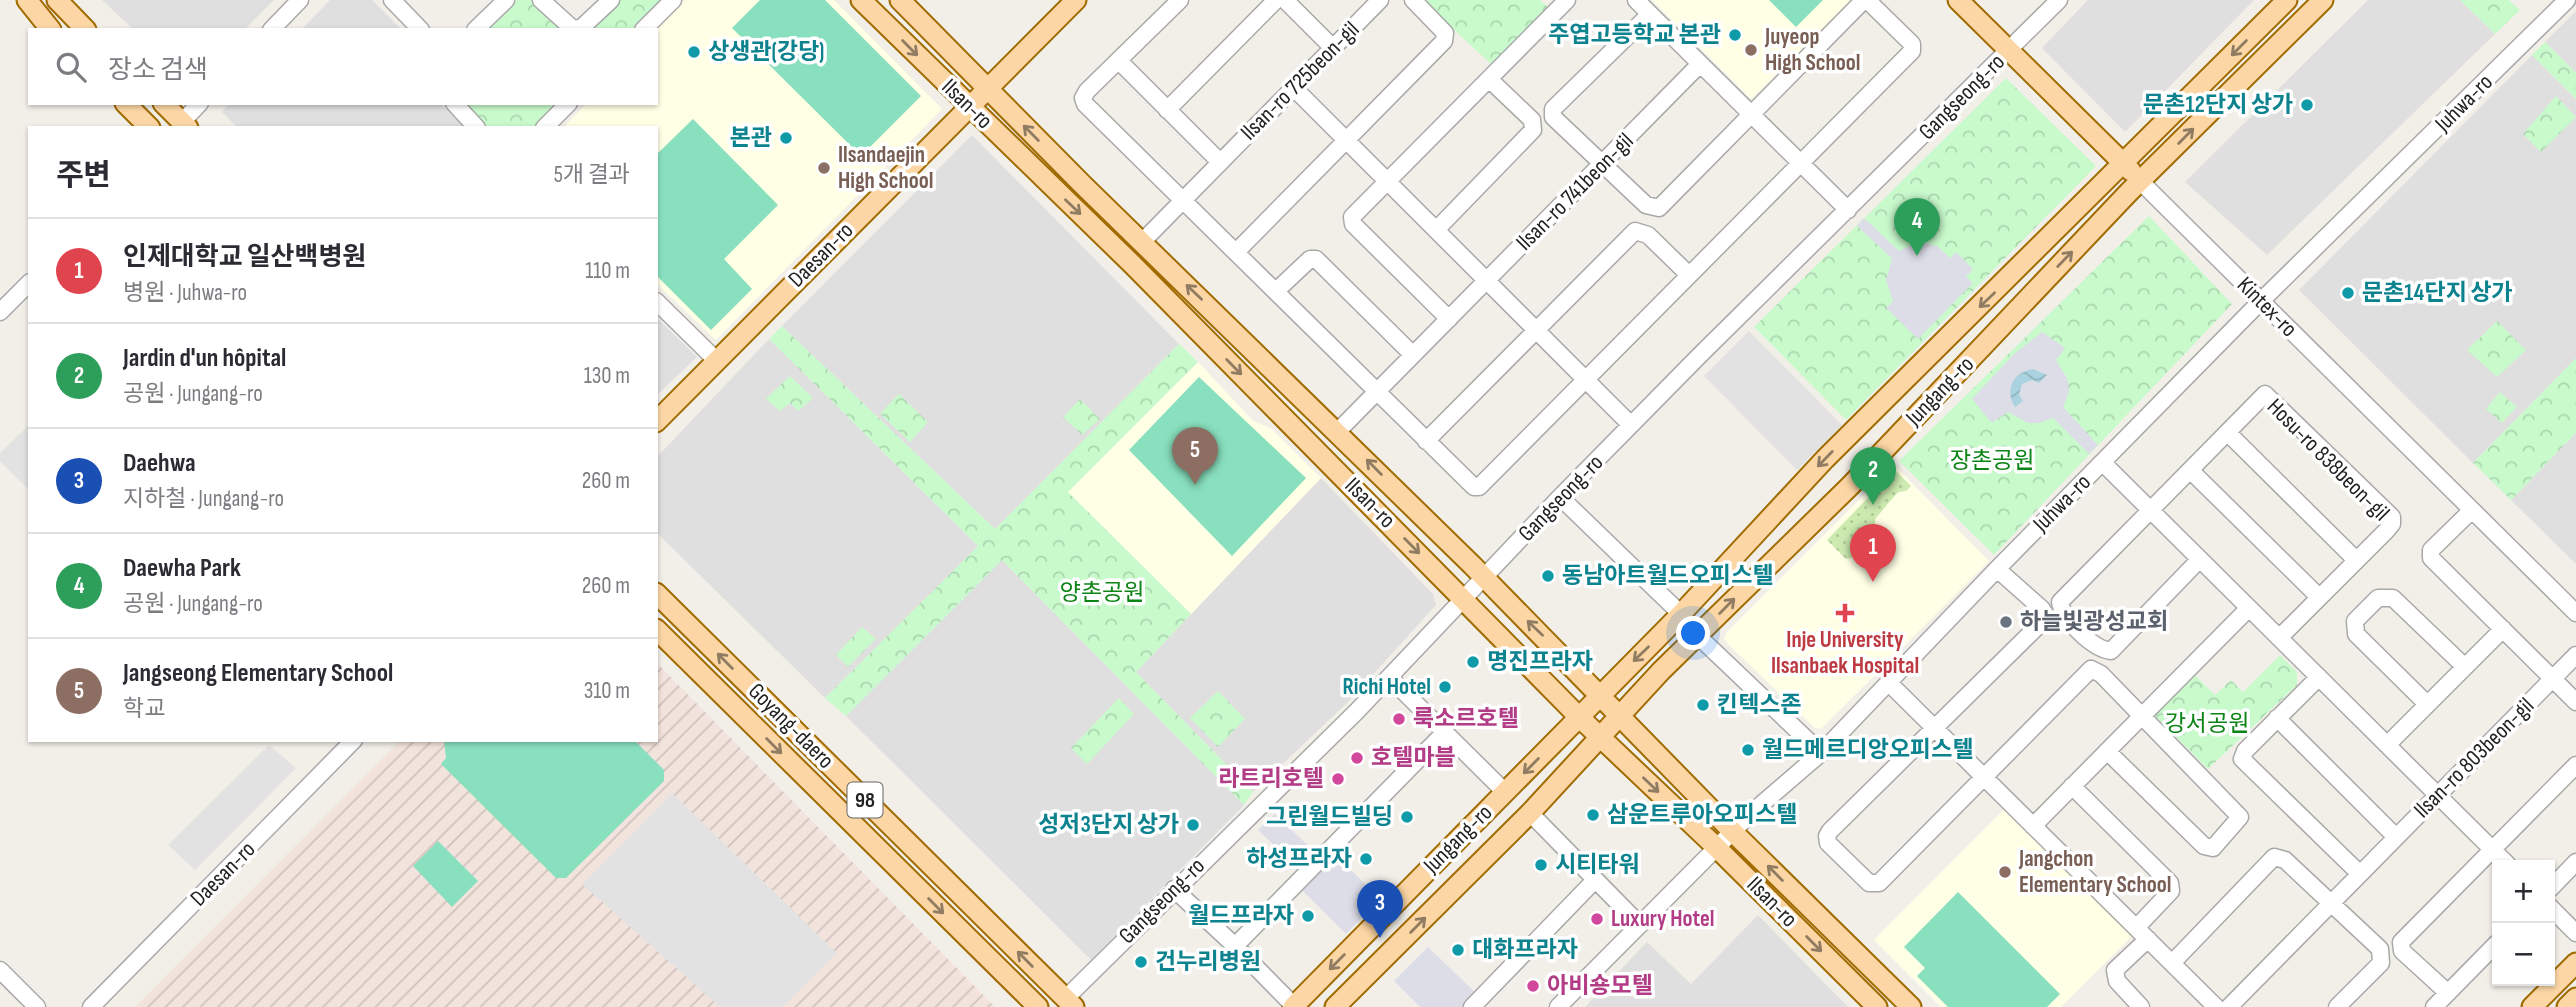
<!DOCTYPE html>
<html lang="ko">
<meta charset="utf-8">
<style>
body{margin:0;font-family:"Sofia Sans Condensed","Noto Sans KR",sans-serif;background:#f2f2f3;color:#2b2b33}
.controls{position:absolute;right:21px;bottom:21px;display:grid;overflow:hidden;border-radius:0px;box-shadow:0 2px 5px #0004}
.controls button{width:63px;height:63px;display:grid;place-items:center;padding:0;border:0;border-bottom:2px solid #e1e1e2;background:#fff;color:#2b2b33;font:35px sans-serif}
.you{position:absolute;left:1694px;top:634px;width:24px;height:24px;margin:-18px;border:5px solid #fff;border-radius:50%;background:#1a73e8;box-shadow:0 0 0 10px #1a73e833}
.badge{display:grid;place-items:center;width:46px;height:46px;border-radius:50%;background:#d40000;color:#fff;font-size:23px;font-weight:700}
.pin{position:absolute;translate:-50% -58px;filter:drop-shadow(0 2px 4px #0008)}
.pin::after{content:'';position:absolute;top:37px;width:24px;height:21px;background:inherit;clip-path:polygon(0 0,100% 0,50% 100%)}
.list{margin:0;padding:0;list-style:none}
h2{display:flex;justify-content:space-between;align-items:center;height:91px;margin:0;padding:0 28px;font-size:30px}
h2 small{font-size:23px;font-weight:400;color:#7c7c81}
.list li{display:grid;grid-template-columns:46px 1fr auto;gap:21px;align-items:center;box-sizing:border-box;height:105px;padding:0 28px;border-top:2px solid #e1e1e2}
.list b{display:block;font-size:26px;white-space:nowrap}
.list p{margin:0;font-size:23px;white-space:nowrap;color:#7c7c81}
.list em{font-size:23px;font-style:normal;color:#7c7c81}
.icon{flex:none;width:38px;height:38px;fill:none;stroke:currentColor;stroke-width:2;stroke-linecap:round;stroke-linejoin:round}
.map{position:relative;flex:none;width:2576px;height:1007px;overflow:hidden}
.search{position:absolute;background:#fff;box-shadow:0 2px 5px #0004;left:28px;top:28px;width:630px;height:77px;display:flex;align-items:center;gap:18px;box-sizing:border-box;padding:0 24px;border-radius:0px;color:#7c7c81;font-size:26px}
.panel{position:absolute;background:#fff;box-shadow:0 2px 5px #0004;left:28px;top:126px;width:630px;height:616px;border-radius:0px}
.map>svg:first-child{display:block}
.residential{fill:#e0dfdf}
.education{fill:#ffffe5}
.military{fill:url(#military-furrows)}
.park{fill:url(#park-crowns)}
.garden{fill:url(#garden-dots)}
.pitch{fill:#88e0be}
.parking{fill:#e2e2e2}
.plaza{fill:#dddde8}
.water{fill:url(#water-waves)}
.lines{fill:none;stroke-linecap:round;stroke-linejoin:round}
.minor-casing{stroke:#a9a9a9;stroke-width:19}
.major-casing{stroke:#a06b00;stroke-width:23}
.minor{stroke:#fff;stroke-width:16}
.major{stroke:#fcd6a4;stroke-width:19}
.oneway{stroke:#8f7c63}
.culture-dot{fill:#0f9aa8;stroke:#fff;stroke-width:2.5}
.education-dot{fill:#8d6e63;stroke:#fff;stroke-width:2.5}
.health-dot{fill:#e0444e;stroke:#fff;stroke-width:2.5}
.worship-dot{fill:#6b7280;stroke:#fff;stroke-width:2.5}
.hotel-dot{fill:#d1479c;stroke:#fff;stroke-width:2.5}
.labels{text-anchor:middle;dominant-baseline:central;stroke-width:7;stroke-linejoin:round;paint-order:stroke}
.shield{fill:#fff;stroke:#646464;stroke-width:2}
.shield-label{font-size:21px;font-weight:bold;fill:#222}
.culture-label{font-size:23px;font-weight:bold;fill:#0d838f;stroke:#fff;text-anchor:start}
.education-label{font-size:23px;font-weight:bold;fill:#785e54;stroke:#fff;text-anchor:start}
.street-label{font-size:23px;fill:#222;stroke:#fff}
.park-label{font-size:23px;fill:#0c8416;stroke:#fff}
.worship-label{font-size:23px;font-weight:bold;fill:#5b616d;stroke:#fff;text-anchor:start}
.health-label{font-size:23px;font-weight:bold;fill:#be3a42;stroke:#fff}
.hotel-label{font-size:23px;font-weight:bold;fill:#b23c85;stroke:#fff;text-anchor:start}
</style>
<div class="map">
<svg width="2576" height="1007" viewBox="0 0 2576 1007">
<defs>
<pattern id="military-furrows" width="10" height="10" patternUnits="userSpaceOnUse" patternTransform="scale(1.75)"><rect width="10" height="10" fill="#f3e3dd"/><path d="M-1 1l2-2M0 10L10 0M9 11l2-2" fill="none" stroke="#d0c2bd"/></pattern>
<pattern id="park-crowns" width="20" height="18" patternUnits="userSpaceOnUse" patternTransform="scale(1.75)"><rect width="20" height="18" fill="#c8facc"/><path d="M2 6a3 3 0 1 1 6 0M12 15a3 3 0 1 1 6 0" fill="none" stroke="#acd6af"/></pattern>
<pattern id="garden-dots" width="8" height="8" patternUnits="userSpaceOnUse" patternTransform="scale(1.75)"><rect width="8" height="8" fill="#cdebb0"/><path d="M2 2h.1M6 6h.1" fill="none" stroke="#b0c997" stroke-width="1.8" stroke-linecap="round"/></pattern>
<pattern id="water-waves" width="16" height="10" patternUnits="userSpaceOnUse" patternTransform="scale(1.75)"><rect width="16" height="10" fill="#aad3df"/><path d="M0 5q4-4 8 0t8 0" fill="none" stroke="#92b5bf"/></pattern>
</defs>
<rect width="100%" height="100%" fill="#f2efe9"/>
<path class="residential" d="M 102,0 L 274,0 L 244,30 L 134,30 Z
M 330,0 L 372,0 L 402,30 L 301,30 Z
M 2088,0 L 2254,0 L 2125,132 L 2042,48 Z
M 2368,0 L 2460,0 L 2495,34 L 2267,255 L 2185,182 Z
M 2576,11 L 2576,73 L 2545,42 Z
M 2532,55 L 2576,99 L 2576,358 L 2473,463 L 2299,290 Z
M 230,103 L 440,103 L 465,128 L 238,128 L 222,112 Z
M 972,135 L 1179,344 L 995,529 L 782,326 Z
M 656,317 L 697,357 L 656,396 Z
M 769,339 L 978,546 L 825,698 L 656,532 L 656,458 Z
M 2576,433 L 2576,564 L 2511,500 Z
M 1321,478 L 1433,594 L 1436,605 L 1348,702 L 1253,792 L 1136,672 Z
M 1002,560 L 1244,805 L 1091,960 L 846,716 Z
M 1758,915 L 1848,1007 L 1585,1007 L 1647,942 L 1691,984 Z"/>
<path class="education" d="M 685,0 L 834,0 L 942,109 L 716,340 L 656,283 L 656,128 L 563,128 L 587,103 L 656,103 L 654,30 Z
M 1652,0 L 1851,0 L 1751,99 Z
M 1198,362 L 1252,420 L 1272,429 L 1321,478 L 1191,614 L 1067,492 Z
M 1894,465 L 1989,561 L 1821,729 L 1815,728 L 1724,640 L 1727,632 Z
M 2005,808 L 2132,936 L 2061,1007 L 1941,1007 L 1874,940 Z"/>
<path class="military" d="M 656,662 L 995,1007 L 135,1007 L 401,740 L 656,740 Z"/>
<path class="park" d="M 514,0 L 532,0 L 562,30 L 483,30 Z
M 620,0 L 662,0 L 634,30 L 591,30 Z
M 1422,0 L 1540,0 L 1550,9 L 1494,67 Z
M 2460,0 L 2509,0 L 2520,10 L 2495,34 Z
M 2545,42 L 2576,73 L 2576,99 L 2532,55 Z
M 2006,78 L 2096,166 L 1846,420 L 1754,327 Z
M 2556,96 L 2576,117 L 2541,152 L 2523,134 Z
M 463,103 L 563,103 L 540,128 L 485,128 Z
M 2149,216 L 2232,304 L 1994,555 L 1899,461 Z
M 2497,321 L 2526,350 L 2497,377 L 2467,350 Z
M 782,326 L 995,529 L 1179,344 L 1198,362 L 1068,492 L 1191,614 L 1136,672 L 1253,792 L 1244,805 L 1002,560 L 846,716 L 825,698 L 978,546 L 769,339 Z
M 2576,358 L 2576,433 L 2511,500 L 2473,463 Z
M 790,376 L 813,398 L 798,411 L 790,403 L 780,411 L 766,399 Z
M 2500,392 L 2517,407 L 2502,423 L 2486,409 Z
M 899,394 L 928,422 L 910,442 L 880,414 Z
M 1080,399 L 1100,419 L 1082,435 L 1063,417 Z
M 862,627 L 876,639 L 848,667 L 836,655 Z
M 2280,655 L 2297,672 L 2297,685 L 2208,769 L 2154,715 L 2195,675 L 2215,695 L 2231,680 L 2243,692 Z
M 1218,691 L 1245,719 L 1218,747 L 1190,718 Z
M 1119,698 L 1134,714 L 1087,764 L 1071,748 Z"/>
<path class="garden" d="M 1895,470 L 1911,486 L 1906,491 L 1898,492 L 1875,519 L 1876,533 L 1851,558 L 1846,559 L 1827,540 Z"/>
<path class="pitch" d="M 760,0 L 825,0 L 921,96 L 861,156 L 732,28 Z
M 1769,0 L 1823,0 L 1796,27 Z
M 693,119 L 778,205 L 724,259 L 752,289 L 711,330 L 656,275 L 656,155 Z
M 1199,377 L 1306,478 L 1232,556 L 1129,450 Z
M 444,740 L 634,740 L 664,770 L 664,781 L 566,878 L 556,878 L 441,764 L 446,758 Z
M 438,841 L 478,881 L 452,907 L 413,866 Z
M 1958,892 L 2060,994 L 2047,1007 L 1948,1007 L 1917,976 L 1925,968 L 1904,947 Z"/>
<path class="parking" d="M 1749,331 L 1842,425 L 1797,470 L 1704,376 Z
M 30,424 L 30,491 L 0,461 L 0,453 Z
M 269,745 L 296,768 L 195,870 L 168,845 Z
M 672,793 L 837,953 L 783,1007 L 720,1007 L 582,884 Z"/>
<path class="plaza" d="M 1864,218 L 1899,251 L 1913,244 L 1925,243 L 1937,246 L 1950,258 L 1956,252 L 1973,269 L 1966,277 L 1973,283 L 1918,339 L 1886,308 L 1893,301 L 1886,280 L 1892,258 L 1857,226 Z
M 2042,332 L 2065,348 L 2056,360 L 2068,380 L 2069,392 L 2063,407 L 2098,445 L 2089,454 L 2053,418 L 2039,423 L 2028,423 L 2008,412 L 1992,423 L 1972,399 L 2014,354 Z
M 1275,814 L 1316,853 L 1325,844 L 1380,899 L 1346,934 L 1292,880 L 1300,870 L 1258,830 Z
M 1428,947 L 1483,1000 L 1476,1007 L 1420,1007 L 1394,981 Z"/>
<path class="water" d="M 2033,369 L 2047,375 L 2039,383 L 2032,380 L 2022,384 L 2019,395 L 2023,401 L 2015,407 C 2004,390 2013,372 2033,369 Z"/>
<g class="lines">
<defs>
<path id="minor" d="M 392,0 L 421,30
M 541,0 L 572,28 L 580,29 L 611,0
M 1180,0 L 1087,91 L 1083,98 L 1085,104 L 1474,487 L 1479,487 L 1912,51 L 1912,44 L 1867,0
M 1285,0 L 1333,48
M 1636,0 L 1848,210
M 1650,14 L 1553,109 L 1553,117 L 1646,205 L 1659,208 L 1864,0
M 271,30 L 300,0
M 475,30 L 506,0
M 643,30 L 673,0
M 1119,61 L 1220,162
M 1294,88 L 1631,425
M 454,103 L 477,128
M 1167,110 L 1276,0
M 182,122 L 200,103
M 544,128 L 569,103
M 2141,182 L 2576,613
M 1436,230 L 1533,130 L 1532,120 L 1489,79
M 1142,242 L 1380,0
M 1236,252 L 1444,41 L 1445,33 L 1413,0
M 1276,291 L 1310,259 L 1316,259 L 1413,355
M 656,301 L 716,360
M 0,312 L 30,282
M 1449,319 L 1353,224 L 1352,217 L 1567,0
M 1338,431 L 1700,64
M 2228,433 L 2355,559
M 1426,441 L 1635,231 L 1648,235 L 1689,275
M 2103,463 L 2508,865
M 2190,470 L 2319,597
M 1560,497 L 1681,614
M 2472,510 L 2431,550 L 2431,558 L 2576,702
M 2200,559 L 2111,651 C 2093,649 2063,620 2060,602 L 2265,394 L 2392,517 L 2392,524 L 2387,530 L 2279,638
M 1997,569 L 2042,609 L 2042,622 L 1830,831 L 1827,836 L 1828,843 L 1869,883 L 1879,883 L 2091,669 L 2101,674 L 2240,817 L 2213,848 L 2204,846 L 2107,751
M 1698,636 L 1821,753
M 2319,677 L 2245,751 L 2242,759 L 2360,874
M 1390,678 L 1505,792
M 1889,683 L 2216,1007
M 2427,704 L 2356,634 L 2355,621 L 2378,598 L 2393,598 L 2465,667
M 2277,718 L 2396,837
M 2387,745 L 2503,629
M 2072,786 L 2170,883 L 2171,891 L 2136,928
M 1530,813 L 1640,925
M 2033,826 L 2249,608
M 1174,889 L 1235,946 L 1294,1006
M 2550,889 L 2576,862
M 2550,907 L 2576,933
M 1235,946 L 1445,732
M 2172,963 L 2274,857 L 2285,860 L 2380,949 L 2381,963 L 2337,1007
M 0,970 L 37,1007
M 2448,993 L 2402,951 L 2401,942 L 2576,765
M 1065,999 L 1357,711 L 1560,497 L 1700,355 L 2059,0
M 91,1007 L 354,740
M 1472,1007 L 1595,880
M 1558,1007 L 1749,815 L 1821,753 L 1997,569 L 2261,301 L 2567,0
M 2141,1007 L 2117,981 L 2115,970 L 2148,939
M 2229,1007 L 2576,655
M 2434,1007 L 2497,943"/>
<path id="major" d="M 27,0 L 51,30
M 57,0 L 86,30
M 861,0 L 1133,265 L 1579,717 L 1716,847 L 1877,1007
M 900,0 L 1082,184 L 1472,565 L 1732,831 L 1911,1007
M 1958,0 L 2131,171
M 125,103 L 150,128
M 163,103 L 188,128
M 656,422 L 1076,0
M 656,593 L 1074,1007
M 656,629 L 1038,1007
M 1293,1007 L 1681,614 L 1825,459 L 2287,0
M 1335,1007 L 1530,813 L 1661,671 L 1850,486 L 2129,192 L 2323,0
M 2532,1007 L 2576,963
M 2567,1007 L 2576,998"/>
</defs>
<use href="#minor" class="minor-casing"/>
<use href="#major" class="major-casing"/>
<use href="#minor" class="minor"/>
<use href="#major" class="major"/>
</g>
<defs><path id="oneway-shaft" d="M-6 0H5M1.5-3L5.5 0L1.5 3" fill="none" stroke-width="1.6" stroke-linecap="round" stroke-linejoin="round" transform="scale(1.75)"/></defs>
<g class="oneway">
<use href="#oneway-shaft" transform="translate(910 48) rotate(45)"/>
<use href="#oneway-shaft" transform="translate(2239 48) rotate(135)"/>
<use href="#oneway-shaft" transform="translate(1031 133) rotate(-135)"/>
<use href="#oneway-shaft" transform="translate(2186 136) rotate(-45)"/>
<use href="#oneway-shaft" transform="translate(1073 207) rotate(44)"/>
<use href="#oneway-shaft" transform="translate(2065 259) rotate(-46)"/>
<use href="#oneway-shaft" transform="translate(1194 292) rotate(-136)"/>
<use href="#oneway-shaft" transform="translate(1987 300) rotate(136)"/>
<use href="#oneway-shaft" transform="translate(1234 367) rotate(45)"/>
<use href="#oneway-shaft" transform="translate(1825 459) rotate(134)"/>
<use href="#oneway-shaft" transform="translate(1374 467) rotate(-135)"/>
<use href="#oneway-shaft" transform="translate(1412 546) rotate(45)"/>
<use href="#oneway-shaft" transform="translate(1727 606) rotate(-45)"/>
<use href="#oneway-shaft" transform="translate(1535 628) rotate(-136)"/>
<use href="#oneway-shaft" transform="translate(1641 654) rotate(136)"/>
<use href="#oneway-shaft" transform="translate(725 661) rotate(-135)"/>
<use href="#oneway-shaft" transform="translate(774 746) rotate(45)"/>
<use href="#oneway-shaft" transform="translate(1531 766) rotate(135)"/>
<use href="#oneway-shaft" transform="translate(1651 785) rotate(44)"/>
<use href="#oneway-shaft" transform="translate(1775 873) rotate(-135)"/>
<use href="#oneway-shaft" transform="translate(936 906) rotate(45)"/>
<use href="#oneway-shaft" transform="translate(1418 925) rotate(-45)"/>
<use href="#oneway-shaft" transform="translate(1814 944) rotate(45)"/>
<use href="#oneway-shaft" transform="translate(1025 959) rotate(-135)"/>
<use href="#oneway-shaft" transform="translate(1337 962) rotate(135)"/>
</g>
<g class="culture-dot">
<circle cx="1735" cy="35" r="7"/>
<circle cx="694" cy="52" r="7"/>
<circle cx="2307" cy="105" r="7"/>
<circle cx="786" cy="138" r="7"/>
<circle cx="2348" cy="293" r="7"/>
<circle cx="1548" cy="576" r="7"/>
<circle cx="1473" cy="662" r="7"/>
<circle cx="1445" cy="687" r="7"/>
<circle cx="1703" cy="705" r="7"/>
<circle cx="1748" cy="750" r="7"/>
<circle cx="1593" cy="815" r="7"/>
<circle cx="1407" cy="817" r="7"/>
<circle cx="1193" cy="825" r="7"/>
<circle cx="1366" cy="859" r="7"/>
<circle cx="1541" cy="865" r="7"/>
<circle cx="1308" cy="916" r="7"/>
<circle cx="1458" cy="950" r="7"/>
<circle cx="1141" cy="962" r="7"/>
</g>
<g class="education-dot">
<circle cx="1751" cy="50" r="7"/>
<circle cx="824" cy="168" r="7"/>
<circle cx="2005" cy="872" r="7"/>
</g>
<path class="health-dot" d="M1841.5 602.5h7v7h7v7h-7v7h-7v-7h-7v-7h7z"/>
<circle class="worship-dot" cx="2006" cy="622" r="7"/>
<g class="hotel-dot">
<circle cx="1399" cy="719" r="7"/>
<circle cx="1357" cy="758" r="7"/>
<circle cx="1338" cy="779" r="7"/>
<circle cx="1597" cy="919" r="7"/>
<circle cx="1533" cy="986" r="7"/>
</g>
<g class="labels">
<rect class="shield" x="847.5" y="782.5" width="35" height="35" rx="5"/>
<g class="shield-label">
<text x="865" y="800">98</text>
</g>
<g class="culture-label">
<text x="1721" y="35" text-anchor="end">주엽고등학교 본관</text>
<text x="708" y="52">상생관(강당)</text>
<text x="2293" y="105" text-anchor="end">문촌12단지 상가</text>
<text x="772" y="138" text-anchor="end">본관</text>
<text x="2362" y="293">문촌14단지 상가</text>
<text x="1562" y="576">동남아트월드오피스텔</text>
<text x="1487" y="662">명진프라자</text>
<text x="1431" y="687" text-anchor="end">Richi Hotel</text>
<text x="1717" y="705">킨텍스존</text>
<text x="1762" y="750">월드메르디앙오피스텔</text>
<text x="1607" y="815">삼운트루아오피스텔</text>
<text x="1393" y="817" text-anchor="end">그린월드빌딩</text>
<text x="1179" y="825" text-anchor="end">성저3단지 상가</text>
<text x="1352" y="859" text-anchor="end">하성프라자</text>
<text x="1555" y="865">시티타워</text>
<text x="1294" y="916" text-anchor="end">월드프라자</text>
<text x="1472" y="950">대화프라자</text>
<text x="1155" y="962">건누리병원</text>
</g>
<g class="education-label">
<text x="1765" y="37">Juyeop<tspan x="1765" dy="26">High School</tspan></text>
<text x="838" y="155">Ilsandaejin<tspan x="838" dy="26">High School</tspan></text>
<text x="2019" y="859">Jangchon<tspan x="2019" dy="26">Elementary School</tspan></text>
</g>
<g class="street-label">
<text transform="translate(1300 81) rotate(-45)">Ilsan-ro 725beon-gil</text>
<text transform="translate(1962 97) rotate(-45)">Gangseong-ro</text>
<text transform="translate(2464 103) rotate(-45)">Juhwa-ro</text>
<text transform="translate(967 104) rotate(44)">Ilsan-ro</text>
<text transform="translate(1575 192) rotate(-45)">Ilsan-ro 741beon-gil</text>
<text transform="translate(821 255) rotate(-45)">Daesan-ro</text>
<text transform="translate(2267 307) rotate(45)">Kintex-ro</text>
<text transform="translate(1940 391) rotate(-46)">Jungang-ro</text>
<text transform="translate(2328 460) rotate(45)">Hosu-ro 838beon-gil</text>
<text transform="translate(1561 498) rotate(-46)">Gangseong-ro</text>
<text transform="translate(1370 503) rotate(45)">Ilsan-ro</text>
<text transform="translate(2062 503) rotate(-45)">Juhwa-ro</text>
<text transform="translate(791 726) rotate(45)">Goyang-daero</text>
<text transform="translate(2474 758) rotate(-45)">Ilsan-ro 803beon-gil</text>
<text transform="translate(1458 839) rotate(-45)">Jungang-ro</text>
<text transform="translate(223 874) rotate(-45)">Daesan-ro</text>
<text transform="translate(1162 901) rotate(-45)">Gangseong-ro</text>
<text transform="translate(1772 902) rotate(45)">Ilsan-ro</text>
</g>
<g class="park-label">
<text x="1992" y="461">장촌공원</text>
<text x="1102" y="593">양촌공원</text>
<text x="2207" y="724">강서공원</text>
</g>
<g class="worship-label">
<text x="2020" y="622">하늘빛광성교회</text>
</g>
<g class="health-label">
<text x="1845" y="640">Inje University<tspan x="1845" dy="26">Ilsanbaek Hospital</tspan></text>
</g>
<g class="hotel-label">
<text x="1413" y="719">룩소르호텔</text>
<text x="1371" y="758">호텔마블</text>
<text x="1324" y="779" text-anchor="end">라트리호텔</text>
<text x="1611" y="919">Luxury Hotel</text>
<text x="1547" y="986">아비숑모텔</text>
</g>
</g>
</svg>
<div class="controls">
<button>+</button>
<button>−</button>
</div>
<div class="you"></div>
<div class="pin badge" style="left:1873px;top:582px;background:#e0444e">1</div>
<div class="pin badge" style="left:1873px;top:505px;background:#2e9e5b">2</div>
<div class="pin badge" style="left:1380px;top:938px;background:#1a4fb4">3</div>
<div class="pin badge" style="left:1917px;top:256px;background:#2e9e5b">4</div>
<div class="pin badge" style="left:1195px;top:485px;background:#8d6e63">5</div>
<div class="search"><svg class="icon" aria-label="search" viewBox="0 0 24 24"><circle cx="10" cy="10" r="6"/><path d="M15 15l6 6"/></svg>장소 검색</div>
<section class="panel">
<h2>주변<small>5개 결과</small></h2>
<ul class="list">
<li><span class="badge" style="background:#e0444e">1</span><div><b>인제대학교 일산백병원</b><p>병원 · Juhwa-ro</p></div><em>110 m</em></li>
<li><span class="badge" style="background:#2e9e5b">2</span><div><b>Jardin d'un hôpital</b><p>공원 · Jungang-ro</p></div><em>130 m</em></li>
<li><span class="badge" style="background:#1a4fb4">3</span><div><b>Daehwa</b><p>지하철 · Jungang-ro</p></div><em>260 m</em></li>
<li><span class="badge" style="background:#2e9e5b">4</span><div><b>Daewha Park</b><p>공원 · Jungang-ro</p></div><em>260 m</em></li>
<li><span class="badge" style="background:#8d6e63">5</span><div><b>Jangseong Elementary School</b><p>학교</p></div><em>310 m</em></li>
</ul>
</section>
</div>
